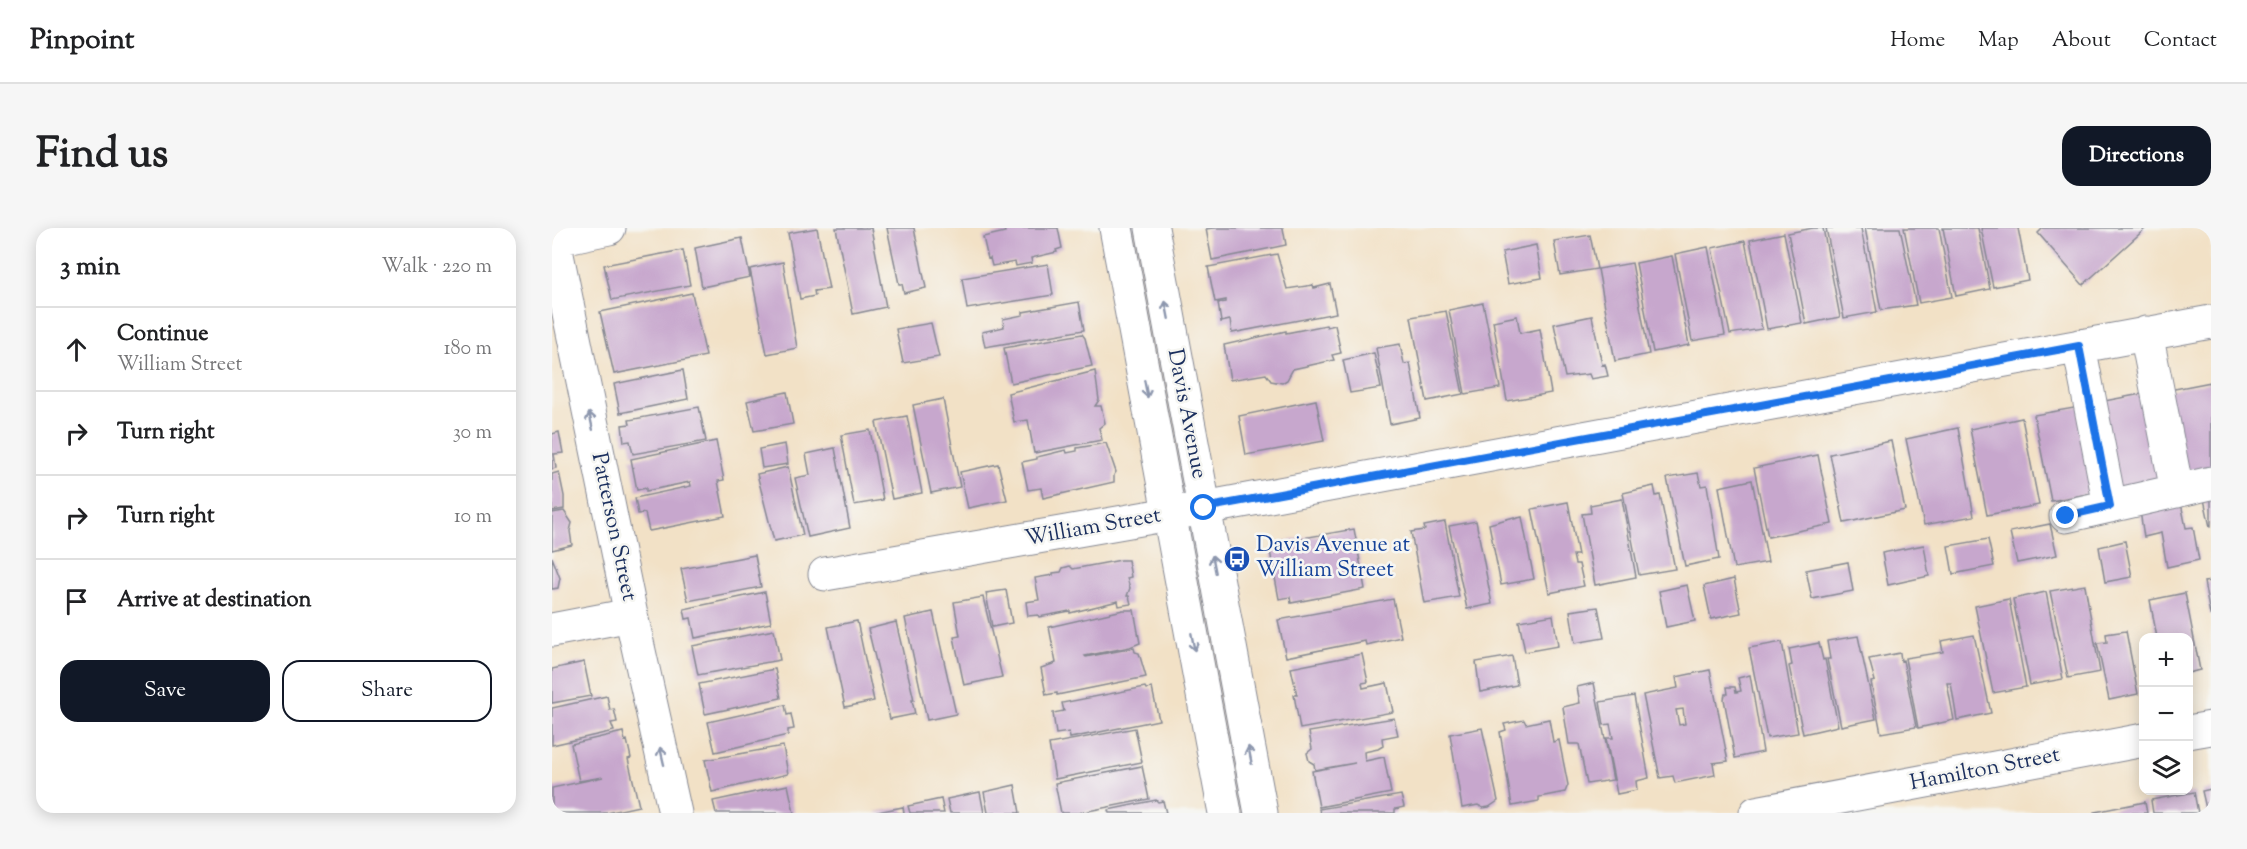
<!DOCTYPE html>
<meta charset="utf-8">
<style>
body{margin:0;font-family:"Sorts Mill Goudy",serif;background:#f6f6f6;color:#202124}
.controls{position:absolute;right:18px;bottom:18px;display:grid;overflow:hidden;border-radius:12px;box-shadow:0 3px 15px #0003}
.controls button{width:54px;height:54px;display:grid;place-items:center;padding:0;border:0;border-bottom:2px solid #e0e0e0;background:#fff;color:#202124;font:30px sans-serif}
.stop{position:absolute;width:18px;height:18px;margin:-14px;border:4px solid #1a73e8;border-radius:50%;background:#fff}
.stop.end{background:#1a73e8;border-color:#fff;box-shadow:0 2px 6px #0008}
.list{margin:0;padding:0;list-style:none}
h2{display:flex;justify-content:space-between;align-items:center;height:78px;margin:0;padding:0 24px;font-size:26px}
h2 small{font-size:20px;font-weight:400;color:#757577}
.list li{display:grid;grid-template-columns:39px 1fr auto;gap:18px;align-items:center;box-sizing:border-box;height:84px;padding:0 24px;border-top:2px solid #e0e0e0}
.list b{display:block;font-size:22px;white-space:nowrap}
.list p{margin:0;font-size:20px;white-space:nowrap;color:#757577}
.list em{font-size:20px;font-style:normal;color:#757577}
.actions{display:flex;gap:12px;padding:18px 24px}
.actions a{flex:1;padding:14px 0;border:2px solid #111827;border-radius:18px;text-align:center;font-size:21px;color:#111827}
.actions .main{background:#111827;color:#fff}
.icon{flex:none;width:33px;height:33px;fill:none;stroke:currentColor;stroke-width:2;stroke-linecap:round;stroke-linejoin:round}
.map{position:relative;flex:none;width:1659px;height:585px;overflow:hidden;border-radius:18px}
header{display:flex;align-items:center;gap:36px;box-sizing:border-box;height:84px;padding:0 30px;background:#fff;border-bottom:2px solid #e0e0e0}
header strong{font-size:28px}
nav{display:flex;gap:33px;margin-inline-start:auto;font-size:21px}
.intro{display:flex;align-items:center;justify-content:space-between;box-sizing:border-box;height:144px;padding:0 36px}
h1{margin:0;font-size:42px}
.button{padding:15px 27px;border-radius:18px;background:#111827;color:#fff;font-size:21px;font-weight:700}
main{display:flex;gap:36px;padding:0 36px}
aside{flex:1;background:#fff;border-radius:18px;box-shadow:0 3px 15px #0003}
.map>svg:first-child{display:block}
.building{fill:#c7a7cd;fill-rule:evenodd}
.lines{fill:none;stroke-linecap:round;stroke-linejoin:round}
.minor-casing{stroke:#868892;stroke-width:35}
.minor{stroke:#fff;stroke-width:33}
.oneway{stroke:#8d97ae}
.route{stroke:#1a73e8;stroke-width:8}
.labels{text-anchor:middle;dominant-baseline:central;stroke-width:5;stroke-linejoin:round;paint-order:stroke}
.street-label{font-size:22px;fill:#1b2f5e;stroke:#f6f6f2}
.transit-label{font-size:22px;fill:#164399;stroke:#f6f6f2;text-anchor:start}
</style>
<header>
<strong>Pinpoint</strong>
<nav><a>Home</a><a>Map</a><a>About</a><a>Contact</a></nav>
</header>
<div class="intro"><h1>Find us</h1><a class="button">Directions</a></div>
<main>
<aside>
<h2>3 min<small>Walk · 220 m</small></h2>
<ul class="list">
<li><svg class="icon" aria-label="ahead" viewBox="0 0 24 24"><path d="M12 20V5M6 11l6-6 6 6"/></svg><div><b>Continue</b><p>William Street</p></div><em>180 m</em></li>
<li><svg class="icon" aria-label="right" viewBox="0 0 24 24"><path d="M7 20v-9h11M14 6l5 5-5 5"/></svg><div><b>Turn right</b></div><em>30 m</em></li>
<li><svg class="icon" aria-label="right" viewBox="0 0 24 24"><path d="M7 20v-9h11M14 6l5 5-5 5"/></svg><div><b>Turn right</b></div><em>10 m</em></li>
<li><svg class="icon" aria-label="arrive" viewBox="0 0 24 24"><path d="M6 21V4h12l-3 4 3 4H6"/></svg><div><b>Arrive at destination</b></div></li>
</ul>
<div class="actions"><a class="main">Save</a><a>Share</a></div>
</aside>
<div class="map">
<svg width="1659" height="585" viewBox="0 0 1659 585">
<rect width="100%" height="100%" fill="#f6f6f2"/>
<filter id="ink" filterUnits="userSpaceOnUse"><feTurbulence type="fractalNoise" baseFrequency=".0167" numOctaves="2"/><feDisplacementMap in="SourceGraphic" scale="12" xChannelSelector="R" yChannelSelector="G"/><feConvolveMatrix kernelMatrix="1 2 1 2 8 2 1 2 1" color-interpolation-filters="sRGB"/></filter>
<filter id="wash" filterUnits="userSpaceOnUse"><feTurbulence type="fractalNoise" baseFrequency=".008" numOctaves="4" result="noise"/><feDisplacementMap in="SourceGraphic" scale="24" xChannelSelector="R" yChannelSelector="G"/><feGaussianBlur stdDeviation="1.35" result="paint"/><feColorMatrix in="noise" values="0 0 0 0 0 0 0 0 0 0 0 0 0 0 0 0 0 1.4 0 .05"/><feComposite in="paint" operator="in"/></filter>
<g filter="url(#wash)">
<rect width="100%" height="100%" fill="#f2e1c6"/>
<g id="blocks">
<path class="building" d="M 265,0 L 277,61 L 262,63 L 263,68 L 248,71 L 236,5 Z
M 284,0 L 319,0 L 334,79 L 301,86 Z
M 335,0 L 362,0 L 374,60 L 352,65 L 350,56 L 347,56 Z
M 452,0 L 506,0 L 510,20 L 504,22 L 505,24 L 479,30 L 480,35 L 464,38 L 463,34 L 440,38 L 438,30 L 436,31 L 431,9 L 453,4 Z
M 661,0 L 731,0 L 734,17 L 660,32 L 654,1 Z
M 1261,0 L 1271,0 L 1288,89 L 1254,96 L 1236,5 Z
M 1274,0 L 1309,0 L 1325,84 L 1292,90 Z
M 1313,0 L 1348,0 L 1364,77 L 1329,82 Z
M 1352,0 L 1387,0 L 1400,69 L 1367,75 Z
M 1391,0 L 1426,0 L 1438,61 L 1404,68 Z
M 1429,0 L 1466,0 L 1476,52 L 1441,59 Z
M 1491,0 L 1594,0 L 1531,57 L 1486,5 Z
M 1232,5 L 1250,95 L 1215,101 L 1198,12 Z
M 1038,7 L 1045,41 L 1008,47 L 1002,13 Z
M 190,10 L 198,49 L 150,59 L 143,20 Z
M 1193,13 L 1210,101 L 1178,106 L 1160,20 Z
M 984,17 L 990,50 L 956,56 L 950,24 Z
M 1156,19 L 1173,107 L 1140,113 L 1123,26 Z
M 131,22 L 138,57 L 60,72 L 52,37 Z
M 725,26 L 735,61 L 761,57 L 762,60 L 778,56 L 784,85 L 680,105 L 678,92 L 669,94 L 666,75 L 674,74 L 674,72 L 663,74 L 656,39 Z
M 1120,28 L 1137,117 L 1101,124 L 1084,35 Z
M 231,34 L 245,120 L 215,126 L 198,41 Z
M 1080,35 L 1097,126 L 1063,133 L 1046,41 Z
M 496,36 L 501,67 L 415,81 L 410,50 Z
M 140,65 L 154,128 L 62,146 L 48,84 Z
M 527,74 L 532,102 L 433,119 L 430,104 L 452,99 L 451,91 L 471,87 L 471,84 Z
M 931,75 L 948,160 L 913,166 L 897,82 Z
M 894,83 L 911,166 L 875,173 L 859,89 Z
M 965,88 L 968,105 L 988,101 L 999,165 L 955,173 L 941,93 Z
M 1040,88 L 1050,137 L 1053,136 L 1056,148 L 1039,151 L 1037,146 L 1013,149 L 1002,96 Z
M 379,95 L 387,129 L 351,135 L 344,101 Z
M 774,97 L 775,99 L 783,97 L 789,125 L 780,127 L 782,132 L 741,141 L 735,152 L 730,155 L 719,153 L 714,146 L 678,152 L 672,117 L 734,103 L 734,105 Z
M 530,106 L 533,110 L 540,138 L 459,155 L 452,120 Z
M 848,116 L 852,136 L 858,135 L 868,190 L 838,196 L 824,120 Z
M 822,125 L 829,160 L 798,165 L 791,132 Z
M 131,142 L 136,171 L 68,185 L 62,156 Z
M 543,143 L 547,172 L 543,178 L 549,178 L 553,195 L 547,200 L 550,212 L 482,225 L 476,192 L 462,194 L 456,165 Z
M 1659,154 L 1659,242 L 1629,248 L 1612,163 Z
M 235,164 L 241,196 L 202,203 L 195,173 Z
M 1600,164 L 1616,251 L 1563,262 L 1547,174 Z
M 391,171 L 408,259 L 379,265 L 361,177 Z
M 764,172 L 772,213 L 694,227 L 687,188 Z
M 1533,178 L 1551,263 L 1499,273 L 1482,187 Z
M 147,179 L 154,213 L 81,226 L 78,213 L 72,214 L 70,197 L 78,196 L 77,192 Z
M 355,188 L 370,265 L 340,271 L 324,194 Z
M 1470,190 L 1487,277 L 1435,287 L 1418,201 Z
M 1406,200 L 1422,288 L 1372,297 L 1354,211 Z
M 318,202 L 331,272 L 302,277 L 289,207 Z
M 7,204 L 11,225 L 2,226 L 4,240 L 0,241 L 0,206 Z
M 164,213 L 172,252 L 166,253 L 173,288 L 97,303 L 93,285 L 86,286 L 83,270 L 139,258 L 138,254 L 94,263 L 94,260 L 85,262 L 79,231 Z
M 1339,213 L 1353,282 L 1292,295 L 1278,226 Z
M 554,215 L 564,244 L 562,247 L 562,254 L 491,270 L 489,260 L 476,262 L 470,234 L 485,231 L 485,229 L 514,222 L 515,225 L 525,223 L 525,220 Z
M 233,216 L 236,236 L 210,240 L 207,221 Z
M 283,220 L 298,300 L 256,309 L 243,250 L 258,247 L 254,226 Z
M 1266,227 L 1280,296 L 1216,309 L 1202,240 Z
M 446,236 L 455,272 L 416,280 L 408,244 Z
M 236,239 L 251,307 L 222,313 L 205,246 Z
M 7,244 L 12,268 L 12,281 L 0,283 L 0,246 Z
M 1146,245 L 1149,258 L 1155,257 L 1167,331 L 1133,338 L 1115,250 Z
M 1200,252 L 1216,334 L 1182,340 L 1167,259 Z
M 1102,258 L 1104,268 L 1108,267 L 1123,341 L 1087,347 L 1071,265 Z
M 1659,269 L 1659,299 L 1658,299 L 1652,271 Z
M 1070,271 L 1084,349 L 1043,357 L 1030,286 L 1039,285 L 1038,277 Z
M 1016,274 L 1026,327 L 1021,327 L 1023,336 L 1027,336 L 1032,358 L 997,365 L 980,281 Z
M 1629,275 L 1634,300 L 1641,299 L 1647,332 L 1615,339 L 1609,305 L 1592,309 L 1588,283 Z
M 12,283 L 20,295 L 18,303 L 20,317 L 0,322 L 0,285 Z
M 962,289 L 962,291 L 970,289 L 982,351 L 949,357 L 937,296 Z
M 924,293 L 940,376 L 915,381 L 897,298 Z
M 893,294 L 907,369 L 872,375 L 859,304 L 873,302 L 872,298 Z
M 1498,296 L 1505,327 L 1465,335 L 1458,304 Z
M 802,301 L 813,361 L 739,375 L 738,369 L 727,371 L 718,323 L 730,322 L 728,314 Z
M 1436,311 L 1442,338 L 1401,346 L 1396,318 Z
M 1573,313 L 1580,349 L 1553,354 L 1547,319 Z
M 1372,317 L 1377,348 L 1336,357 L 1330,325 Z
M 203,327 L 209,359 L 136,373 L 129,341 Z
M 0,329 L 8,350 L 6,360 L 0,361 Z
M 569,332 L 576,332 L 579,349 L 575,350 L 578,360 L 575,368 L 577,368 L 579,376 L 567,378 L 566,373 L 518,385 L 518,383 L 487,389 L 486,387 L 476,388 L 474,374 L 487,372 L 483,350 L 501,347 L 501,345 L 509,344 L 511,340 L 518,338 L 521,341 Z
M 1296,334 L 1301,363 L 1260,371 L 1254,342 Z
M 1182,351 L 1189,385 L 1159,391 L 1152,358 Z
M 1659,353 L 1659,386 L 1658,387 L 1652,354 Z
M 1135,357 L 1143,393 L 1114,399 L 1107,363 Z
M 1533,357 L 1548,444 L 1516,450 L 1498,363 Z
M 454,362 L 460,395 L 440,399 L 434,365 Z
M 213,364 L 219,395 L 143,410 L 139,390 L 134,391 L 132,381 Z
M 1494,364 L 1511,451 L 1478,457 L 1461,371 Z
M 1633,365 L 1648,442 L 1636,445 L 1636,410 L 1605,410 L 1598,372 Z
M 431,369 L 450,449 L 412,457 L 402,409 L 408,408 L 402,374 Z
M 841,371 L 849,409 L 814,417 L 813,413 L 734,429 L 726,392 Z
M 1457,371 L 1474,459 L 1441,465 L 1423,378 Z
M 1046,379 L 1052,410 L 1023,415 L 1018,383 Z
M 571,382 L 582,382 L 588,415 L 578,419 L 533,428 L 534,429 L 582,420 L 583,424 L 587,425 L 594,449 L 505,467 L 505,465 L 494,467 L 489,440 L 504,435 L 497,399 Z
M 381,384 L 404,486 L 375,492 L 353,390 Z
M 1001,387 L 1006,418 L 973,424 L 967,393 Z
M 305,393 L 322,473 L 293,479 L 276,399 Z
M 344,394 L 362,472 L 360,472 L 363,486 L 338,491 L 316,401 Z
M 222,402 L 228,432 L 146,447 L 140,418 Z
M 1574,403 L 1586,466 L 1557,472 L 1545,415 L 1555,414 L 1554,406 Z
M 1422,407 L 1439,485 L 1405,492 L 1399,455 L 1395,455 L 1402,492 L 1366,500 L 1353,430 L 1391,424 L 1389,413 Z
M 1306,408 L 1324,491 L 1289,498 L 1275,431 L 1278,431 L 1275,413 Z
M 1230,414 L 1246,505 L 1215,510 L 1197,420 Z
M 1267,415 L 1271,432 L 1273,431 L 1286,498 L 1251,506 L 1237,438 L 1240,437 L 1237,421 Z
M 1348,425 L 1349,433 L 1351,432 L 1364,499 L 1329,505 L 1319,454 L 1323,453 L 1317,431 Z
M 810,426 L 816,454 L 810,455 L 811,460 L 835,455 L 841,484 L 748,501 L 742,467 L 745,467 L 739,440 Z
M 960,428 L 965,457 L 928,464 L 924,434 Z
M 32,434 L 39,468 L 0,475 L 0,441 Z
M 223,441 L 229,470 L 153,486 L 147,456 Z
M 1158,442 L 1176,533 L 1161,535 L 1163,547 L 1123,555 L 1121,548 L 1108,550 L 1091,467 L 1126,460 L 1124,449 ZM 1131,481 L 1133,496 L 1127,497 L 1124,482 Z
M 1198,447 L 1211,524 L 1183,530 L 1172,471 L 1173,466 L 1176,466 L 1175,459 L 1183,459 L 1184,464 L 1189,463 L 1186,450 Z
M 1042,455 L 1061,552 L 1035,556 L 1027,516 L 1017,516 L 1011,479 L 1028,475 L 1025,459 Z
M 593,459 L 594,461 L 600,460 L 607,492 L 518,510 L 517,504 L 504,506 L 501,485 L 512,483 L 510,475 Z
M 55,468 L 58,482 L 62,481 L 65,494 L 59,495 L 62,503 L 0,517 L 0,480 Z
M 1082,468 L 1097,550 L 1084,553 L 1085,562 L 1065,566 L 1054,510 L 1061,510 L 1058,496 L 1052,497 L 1048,474 Z
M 233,477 L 235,487 L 239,486 L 242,501 L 236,502 L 236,507 L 163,524 L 156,494 Z
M 842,490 L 846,507 L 830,510 L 831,518 L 826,521 L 812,524 L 813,533 L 832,529 L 839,565 L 767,579 L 760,543 L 803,535 L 763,542 L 762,536 L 757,533 L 755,525 L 760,521 L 757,504 Z
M 997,491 L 1001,514 L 1007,512 L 1016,557 L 1013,564 L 987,569 L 987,573 L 960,578 L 948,504 L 954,502 L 952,496 L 972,492 L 974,496 Z
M 583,500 L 590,534 L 503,551 L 497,516 Z
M 930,500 L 946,573 L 937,579 L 931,580 L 926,577 L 910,580 L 898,506 Z
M 71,504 L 73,513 L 75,512 L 79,530 L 76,531 L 87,578 L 55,585 L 0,585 L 0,560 L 51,549 L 27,553 L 19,516 Z
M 231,518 L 236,546 L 160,564 L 153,532 Z
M 590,538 L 597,571 L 526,585 L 509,585 L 503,555 Z
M 236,557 L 242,585 L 164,585 L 161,573 Z
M 463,557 L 468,585 L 436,585 L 432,564 Z
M 1659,561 L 1659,585 L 1655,585 L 1650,563 Z
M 428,564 L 432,585 L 398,585 L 395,571 Z
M 1642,564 L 1646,585 L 1601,585 L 1599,572 Z
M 849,567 L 852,579 L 843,581 L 843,585 L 768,585 L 767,581 Z
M 389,571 L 392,585 L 358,585 L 356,578 Z
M 604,572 L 606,574 L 611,573 L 614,585 L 557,585 L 556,582 Z
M 1593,574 L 1595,585 L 1542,585 L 1542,584 Z
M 351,579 L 352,585 L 325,585 L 325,584 Z"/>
</g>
</g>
<g filter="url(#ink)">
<use href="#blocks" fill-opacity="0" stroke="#868892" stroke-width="1.5"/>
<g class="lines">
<defs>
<path id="minor" d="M 564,0 L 673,585
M 600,0 L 709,585
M 0,12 L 57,0
M 2,12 L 79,387 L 123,585
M 1594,105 L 1625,263
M 1527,118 L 1558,278
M 1514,288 L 1659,255
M 273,346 L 652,280 L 1659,94
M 0,402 L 79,387
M 1636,504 L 1659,500
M 1204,585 L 1592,512"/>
</defs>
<use href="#minor" class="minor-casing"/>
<use href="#minor" class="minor"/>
</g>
<defs><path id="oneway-shaft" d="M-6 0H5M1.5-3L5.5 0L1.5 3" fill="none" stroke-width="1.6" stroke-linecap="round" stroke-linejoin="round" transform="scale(1.5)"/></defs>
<g class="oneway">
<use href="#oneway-shaft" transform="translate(615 82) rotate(-101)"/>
<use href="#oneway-shaft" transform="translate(594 161) rotate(79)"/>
<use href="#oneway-shaft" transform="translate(39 193) rotate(-102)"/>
<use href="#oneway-shaft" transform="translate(662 336) rotate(-101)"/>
<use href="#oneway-shaft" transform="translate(641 414) rotate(79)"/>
<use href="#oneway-shaft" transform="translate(698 527) rotate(-101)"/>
<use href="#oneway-shaft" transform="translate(110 528) rotate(-103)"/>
</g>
</g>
<g class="lines" filter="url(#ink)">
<path class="route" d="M 652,280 L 1527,118 L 1558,278 L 1514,288"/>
</g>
<defs>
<symbol id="bus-disc" viewBox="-11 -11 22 22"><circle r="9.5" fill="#1a4fb4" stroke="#f6f6f2"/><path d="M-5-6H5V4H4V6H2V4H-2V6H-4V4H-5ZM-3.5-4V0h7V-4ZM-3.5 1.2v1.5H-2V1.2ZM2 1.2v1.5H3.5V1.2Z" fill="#fff"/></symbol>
</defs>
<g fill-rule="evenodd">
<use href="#bus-disc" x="670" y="316" width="30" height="30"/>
</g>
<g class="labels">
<g class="street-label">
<text transform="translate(634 186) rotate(79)">Davis Avenue</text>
<text transform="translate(61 299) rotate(78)">Patterson Street</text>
<text transform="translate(541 300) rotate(-10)">William Street</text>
<text transform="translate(1433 542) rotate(-11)">Hamilton Street</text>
</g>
<g class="transit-label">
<text x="704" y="318">Davis Avenue at<tspan x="704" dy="25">William Street</tspan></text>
</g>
</g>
</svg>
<div class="controls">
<button>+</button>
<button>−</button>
<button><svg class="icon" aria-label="layers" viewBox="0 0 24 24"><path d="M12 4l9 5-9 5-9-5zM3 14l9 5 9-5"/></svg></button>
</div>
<div class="stop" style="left:652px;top:280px"></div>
<div class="stop end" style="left:1514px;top:288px"></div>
</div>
</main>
